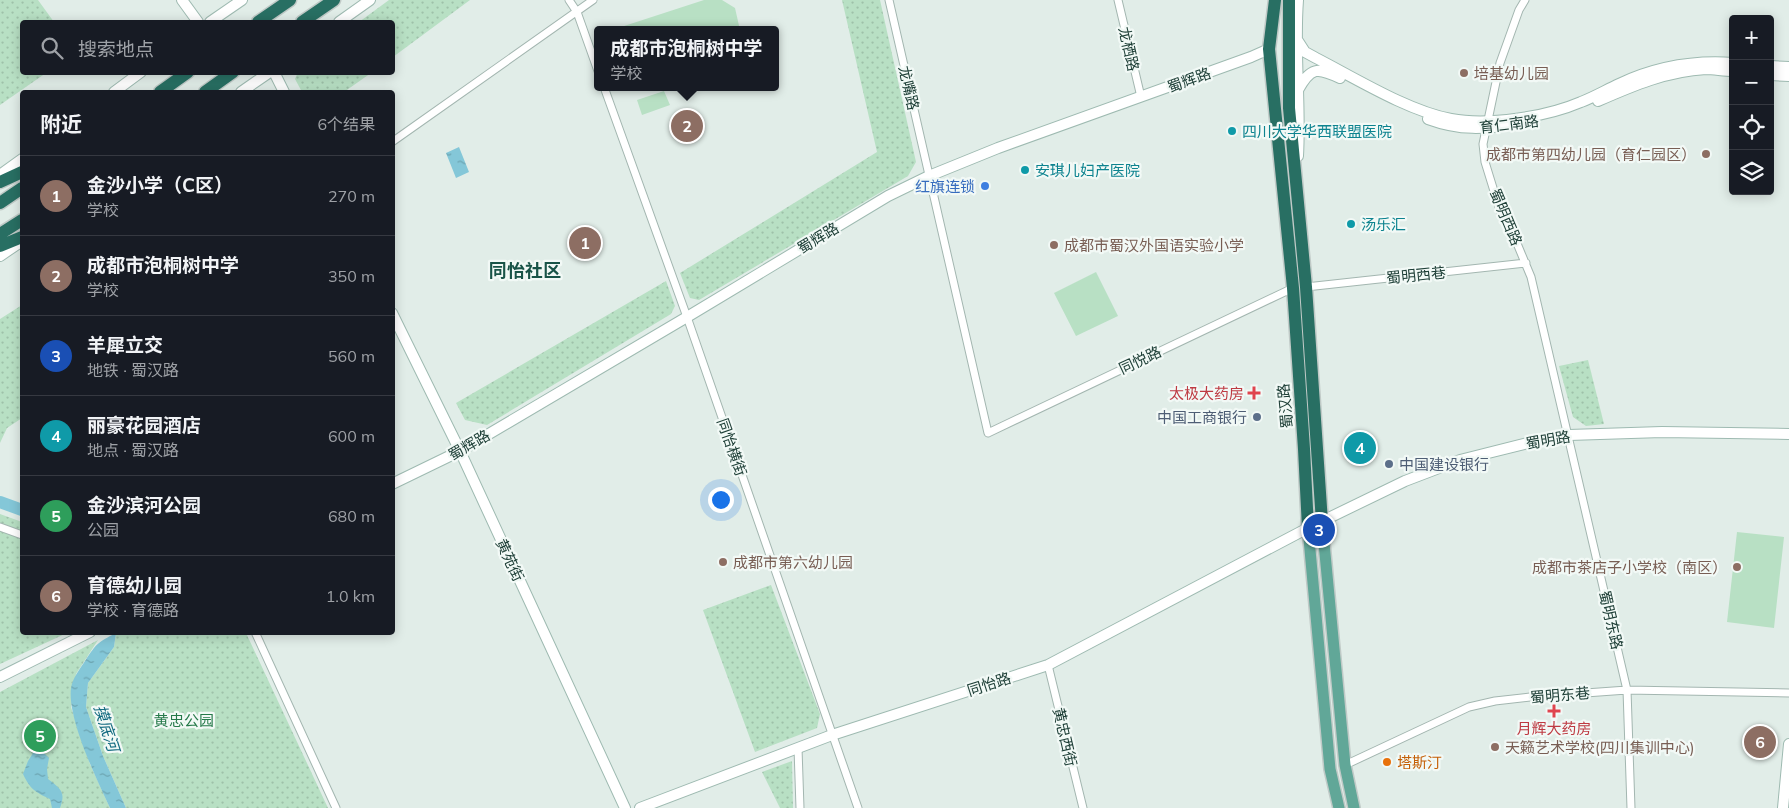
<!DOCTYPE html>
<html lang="zh">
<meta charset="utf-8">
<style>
body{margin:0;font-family:Mulish,"Noto Sans SC",sans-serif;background:#242831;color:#f1f3f6}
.controls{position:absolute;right:15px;top:15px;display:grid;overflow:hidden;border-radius:5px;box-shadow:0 2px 12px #0003}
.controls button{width:45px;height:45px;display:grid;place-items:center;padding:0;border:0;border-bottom:1px solid #363941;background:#171b24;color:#f1f3f6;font:25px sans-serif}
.you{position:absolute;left:720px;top:499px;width:18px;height:18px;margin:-12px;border:4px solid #fff;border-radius:50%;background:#1a73e8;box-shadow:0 0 0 8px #1a73e833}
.badge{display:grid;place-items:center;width:32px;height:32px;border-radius:50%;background:#ff804d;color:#fff;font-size:16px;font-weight:700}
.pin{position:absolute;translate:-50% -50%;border:2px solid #fff;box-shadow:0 1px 5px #0006}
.popup{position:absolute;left:594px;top:26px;width:185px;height:65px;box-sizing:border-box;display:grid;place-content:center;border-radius:5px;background:#171b24;filter:drop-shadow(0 1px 4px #0005);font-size:16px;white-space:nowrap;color:#9ea1a6}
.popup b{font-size:19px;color:#f1f3f6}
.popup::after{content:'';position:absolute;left:50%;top:100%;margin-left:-10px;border:10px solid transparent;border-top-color:#171b24}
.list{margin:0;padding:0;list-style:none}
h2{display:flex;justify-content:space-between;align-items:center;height:65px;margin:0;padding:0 20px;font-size:21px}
h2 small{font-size:16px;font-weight:400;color:#9ea1a6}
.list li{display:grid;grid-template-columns:32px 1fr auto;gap:15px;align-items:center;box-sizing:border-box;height:80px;padding:0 20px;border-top:1px solid #363941}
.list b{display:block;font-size:19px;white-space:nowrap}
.list p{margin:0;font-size:16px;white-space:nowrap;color:#9ea1a6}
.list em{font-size:16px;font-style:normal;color:#9ea1a6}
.icon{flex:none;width:28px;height:28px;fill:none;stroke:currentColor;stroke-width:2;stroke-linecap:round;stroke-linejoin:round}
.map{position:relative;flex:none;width:1789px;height:808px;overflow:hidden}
.search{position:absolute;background:#171b24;box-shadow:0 2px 12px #0003;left:20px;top:20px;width:375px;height:55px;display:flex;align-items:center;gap:12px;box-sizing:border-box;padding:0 18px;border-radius:5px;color:#9ea1a6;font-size:19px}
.panel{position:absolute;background:#171b24;box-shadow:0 2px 12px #0003;left:20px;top:90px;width:375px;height:545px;border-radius:5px}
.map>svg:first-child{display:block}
.grass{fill:url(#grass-dots)}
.pitch{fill:#b8e0c4}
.water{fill:url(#water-ripples)}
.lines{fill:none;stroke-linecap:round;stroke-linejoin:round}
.river{stroke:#84c7d8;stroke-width:12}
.street-casing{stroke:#a3b6b0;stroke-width:9}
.secondary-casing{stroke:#9ebab1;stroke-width:12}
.primary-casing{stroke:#c0cac7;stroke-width:14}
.highway-casing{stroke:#c0cac7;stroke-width:15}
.street{stroke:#fff;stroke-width:7}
.secondary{stroke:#fff;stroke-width:10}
.primary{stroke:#61a798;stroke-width:11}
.highway{stroke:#286f63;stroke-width:12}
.education-dot{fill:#8d6e63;stroke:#f2f9f6;stroke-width:2}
.culture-dot{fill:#0f9aa8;stroke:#f2f9f6;stroke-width:2}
.shop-dot{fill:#3f7fe0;stroke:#f2f9f6;stroke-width:2}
.health-dot{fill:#e0444e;stroke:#f2f9f6;stroke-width:2}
.service-dot{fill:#5c6f8a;stroke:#f2f9f6;stroke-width:2}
.food-dot{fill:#e8710a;stroke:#f2f9f6;stroke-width:2}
.labels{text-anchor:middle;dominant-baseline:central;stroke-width:4.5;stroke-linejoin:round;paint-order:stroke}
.street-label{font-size:15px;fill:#1f4038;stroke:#f2f9f6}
.education-label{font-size:15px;fill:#785e54;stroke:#f2f9f6;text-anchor:start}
.culture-label{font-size:15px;fill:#0d838f;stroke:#f2f9f6;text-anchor:start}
.shop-label{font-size:15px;fill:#366cbe;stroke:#f2f9f6;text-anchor:end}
.health-label{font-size:15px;fill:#be3a42;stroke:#f2f9f6;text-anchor:end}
.service-label{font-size:15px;fill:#4e5e75;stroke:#f2f9f6;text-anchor:end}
.park-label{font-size:15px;fill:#267a4a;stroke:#f2f9f6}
.food-label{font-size:15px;fill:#c56008;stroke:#f2f9f6;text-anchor:start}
.water-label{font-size:16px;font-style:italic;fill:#146b81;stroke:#f2f9f6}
.quarter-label{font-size:18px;font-weight:bold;fill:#195448;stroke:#f2f9f6}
</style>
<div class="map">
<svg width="1789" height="808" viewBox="0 0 1789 808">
<defs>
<pattern id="grass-dots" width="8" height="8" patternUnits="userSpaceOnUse" patternTransform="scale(1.25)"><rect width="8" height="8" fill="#b8e0c4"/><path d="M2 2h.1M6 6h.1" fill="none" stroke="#9ec1a9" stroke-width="1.8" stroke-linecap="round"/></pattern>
<pattern id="water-ripples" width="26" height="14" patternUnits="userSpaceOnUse" patternTransform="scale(1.25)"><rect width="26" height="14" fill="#84c7d8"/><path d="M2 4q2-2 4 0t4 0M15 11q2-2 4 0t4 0" fill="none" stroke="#6ba3b0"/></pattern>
</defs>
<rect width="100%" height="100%" fill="#e1ede8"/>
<path class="grass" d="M 0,0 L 38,0 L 54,22 L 22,22 L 22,72 L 46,73 L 0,105 Z
M 389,0 L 470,0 L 393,57 L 392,22 L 359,22 Z
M 842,0 L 880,0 L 916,162 L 908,176 L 699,300 L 690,298 L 680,273 L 877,152 Z
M 298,72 L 371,72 L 371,73 L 344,92 L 302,92 L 295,79 Z
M 666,281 L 675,306 L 671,314 L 487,425 L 465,420 L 456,403 Z
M 22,305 L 22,418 L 7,428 L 0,443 L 0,319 Z
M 1588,360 L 1604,424 L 1586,426 L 1573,417 L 1559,366 Z
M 0,514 L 22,522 L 22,632 L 67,633 L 0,664 Z
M 771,585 L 820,714 L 817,728 L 755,752 L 703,610 Z
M 116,633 L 246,633 L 328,808 L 126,808 L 103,756 L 86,707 L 88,683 L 114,647 Z
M 98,640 L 76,674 L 71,707 L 90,764 L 110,808 L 0,808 L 0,692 Z
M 792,761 L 793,808 L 780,808 L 762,772 Z"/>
<path class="pitch" d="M 704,0 L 722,0 L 735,8 L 740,30 L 617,30 L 618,28 Z
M 664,91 L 670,105 L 642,115 L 637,100 Z
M 1096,272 L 1118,316 L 1076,336 L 1054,293 Z
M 1737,532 L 1784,537 L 1774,628 L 1727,622 Z"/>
<path class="water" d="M 459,147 L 469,172 L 456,178 L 446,153 Z
M 116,633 L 114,647 L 88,683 L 86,707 L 103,756 L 126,808 L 110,808 C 97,780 67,718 71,688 C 73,677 80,669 85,661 C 97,643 97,643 116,633 Z
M 35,750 L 41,750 L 49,758 L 47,769 L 48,779 C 61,789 66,792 60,808 L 52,808 L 50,799 C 35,792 30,789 23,774 L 28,761 Z"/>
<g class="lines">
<path class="river" d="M 0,502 L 22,510"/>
<defs>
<path id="street" d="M 569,0 L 577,12 L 598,71
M 889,0 L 988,433 L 1293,288
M 1118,0 L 1141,97
M 1525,0 L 1519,10 L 1500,63 L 1483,144 L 1485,162 L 1502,217 L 1516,241 L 1531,277 L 1627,690 L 1631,808
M 604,87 L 687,317 L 858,808
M 392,142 L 593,0
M 1306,287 L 1526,263
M 0,527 L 22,535
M 255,632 L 336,808
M 1048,665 L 1083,808
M 798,748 L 800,808
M 1345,765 L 1469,707 L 1495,701 L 1530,697 L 1627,690 L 1789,693"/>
<path id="secondary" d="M 182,0 L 198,22
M 210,22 L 242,0
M 339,22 L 370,0
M 1296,38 L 1305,52 L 1316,58 C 1355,78 1408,111 1451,119 C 1488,126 1546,117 1581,102 C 1594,97 1606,90 1619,84 C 1655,67 1692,60 1733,63
M 1770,66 L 1789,67
M 274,72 L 284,92
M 1770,75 L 1789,76
M 1298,90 C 1311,67 1317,67 1340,78
M 114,92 L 141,72
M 241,92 L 270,72
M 1598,101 C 1632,86 1667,71 1706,69 C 1714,69 1724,71 1733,71
M 1428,119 C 1461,131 1484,129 1517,124
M 1298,156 C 1301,104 1294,52 1298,0
M 0,175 L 22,159
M 0,256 L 22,241
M 392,313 L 460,451 L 625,808
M 392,484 L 460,451 L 687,317 L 888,196 L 929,176 L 998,148 L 1251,57 L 1269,49
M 0,677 L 90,632
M 640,808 L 832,735 L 1048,665 L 1308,528 L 1405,481 L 1460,460 L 1548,438 L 1569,435 L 1662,432 L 1789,434
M 1783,808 L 1789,744"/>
<path id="primary" d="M 1322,522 L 1345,765 L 1354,808
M 1308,528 L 1330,769 L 1339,808"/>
<path id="highway" d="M 1275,0 L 1269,49 L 1293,288 L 1304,449 L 1308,528
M 1289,0 L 1289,108 L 1306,287 L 1322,522
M 258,22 L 290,0
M 302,22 L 334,0
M 160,92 L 188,72
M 205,92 L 233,72
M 0,182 L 22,172
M 0,203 L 22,188
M 0,234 L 22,220
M 0,246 L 22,237"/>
</defs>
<use href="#street" class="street-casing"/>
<use href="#secondary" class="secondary-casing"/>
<use href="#primary" class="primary-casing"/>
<use href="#highway" class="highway-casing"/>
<use href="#street" class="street"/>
<use href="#secondary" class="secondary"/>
<use href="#primary" class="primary"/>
<use href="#highway" class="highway"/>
</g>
<g class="education-dot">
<circle cx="1464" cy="73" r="5"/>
<circle cx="1706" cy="154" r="5"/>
<circle cx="1054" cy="245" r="5"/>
<circle cx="723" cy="562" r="5"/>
<circle cx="1737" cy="567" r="5"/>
<circle cx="1495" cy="747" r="5"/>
</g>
<g class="culture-dot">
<circle cx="1232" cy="131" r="5"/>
<circle cx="1025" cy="170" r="5"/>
<circle cx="1351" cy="224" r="5"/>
</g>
<circle class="shop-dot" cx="985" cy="186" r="5"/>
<g class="health-dot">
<path d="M1251.5 385.5h5v5h5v5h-5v5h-5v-5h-5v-5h5z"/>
<path d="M1551.5 703.5h5v5h5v5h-5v5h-5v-5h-5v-5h5z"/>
</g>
<g class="service-dot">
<circle cx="1257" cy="417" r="5"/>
<circle cx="1389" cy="464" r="5"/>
</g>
<circle class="food-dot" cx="1387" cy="762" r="5"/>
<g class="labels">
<g class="street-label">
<text transform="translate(1129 49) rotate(77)">龙栖路</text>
<text transform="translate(1189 80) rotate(-20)">蜀辉路</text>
<text transform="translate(909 88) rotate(77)">龙嘴路</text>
<text transform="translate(1509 124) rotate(-7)">育仁南路</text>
<text transform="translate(1506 217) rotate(67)">蜀明西路</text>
<text transform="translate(818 238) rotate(-31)">蜀辉路</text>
<text transform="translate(1416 275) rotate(-6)">蜀明西巷</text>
<text transform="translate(1140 360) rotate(-25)">同悦路</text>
<text transform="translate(1285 406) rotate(-95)">蜀汉路</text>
<text transform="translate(1548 440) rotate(-10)">蜀明路</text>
<text transform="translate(469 445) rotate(-30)">蜀辉路</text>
<text transform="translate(732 447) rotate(71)">同怡横街</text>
<text transform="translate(510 560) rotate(65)">黄苑街</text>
<text transform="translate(1611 620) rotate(77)">蜀明东路</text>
<text transform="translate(989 684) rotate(-18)">同怡路</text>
<text transform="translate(1560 695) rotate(-5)">蜀明东巷</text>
<text transform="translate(1065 737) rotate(77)">黄忠西街</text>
</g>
<g class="education-label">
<text x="1474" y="73">培基幼儿园</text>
<text x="1696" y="154" text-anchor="end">成都市第四幼儿园（育仁园区）</text>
<text x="1064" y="245">成都市蜀汉外国语实验小学</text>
<text x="733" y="562">成都市第六幼儿园</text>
<text x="1727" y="567" text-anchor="end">成都市茶店子小学校（南区）</text>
<text x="1505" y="747">天籁艺术学校(四川集训中心)</text>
</g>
<g class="culture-label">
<text x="1242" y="131">四川大学华西联盟医院</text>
<text x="1035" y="170">安琪儿妇产医院</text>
<text x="1361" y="224">汤乐汇</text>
</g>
<g class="shop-label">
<text x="975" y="186">红旗连锁</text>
</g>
<g class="health-label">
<text x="1244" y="393">太极大药房</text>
<text x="1554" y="728" text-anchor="middle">月辉大药房</text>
</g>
<g class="service-label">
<text x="1247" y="417">中国工商银行</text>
<text x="1399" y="464" text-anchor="start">中国建设银行</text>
</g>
<g class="park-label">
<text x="184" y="720">黄忠公园</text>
</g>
<g class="food-label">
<text x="1397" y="762">塔斯汀</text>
</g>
<g class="water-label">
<text transform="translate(107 728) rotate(72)">摸底河</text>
</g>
<g class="quarter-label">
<text x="525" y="270">同怡社区</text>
</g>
</g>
</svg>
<div class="controls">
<button>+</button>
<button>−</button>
<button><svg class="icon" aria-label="locate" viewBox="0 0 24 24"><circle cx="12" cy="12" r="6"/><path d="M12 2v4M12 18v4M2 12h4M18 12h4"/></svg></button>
<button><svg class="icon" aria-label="layers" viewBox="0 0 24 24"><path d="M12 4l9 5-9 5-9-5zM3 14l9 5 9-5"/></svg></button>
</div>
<div class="you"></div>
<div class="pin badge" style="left:585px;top:243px;background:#8d6e63">1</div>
<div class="pin badge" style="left:687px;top:126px;background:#8d6e63">2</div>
<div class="popup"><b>成都市泡桐树中学</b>学校</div>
<div class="pin badge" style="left:1319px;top:530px;background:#1a4fb4">3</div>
<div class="pin badge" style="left:1360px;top:448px;background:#0f9aa8">4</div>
<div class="pin badge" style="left:40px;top:736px;background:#2e9e5b">5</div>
<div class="pin badge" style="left:1760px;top:742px;background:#8d6e63">6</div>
<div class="search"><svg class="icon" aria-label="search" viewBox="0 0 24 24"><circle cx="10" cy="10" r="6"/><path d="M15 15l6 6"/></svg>搜索地点</div>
<section class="panel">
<h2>附近<small>6个结果</small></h2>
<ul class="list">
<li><span class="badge" style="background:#8d6e63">1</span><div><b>金沙小学（C区）</b><p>学校</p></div><em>270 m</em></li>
<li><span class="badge" style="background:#8d6e63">2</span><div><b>成都市泡桐树中学</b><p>学校</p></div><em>350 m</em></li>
<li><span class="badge" style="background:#1a4fb4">3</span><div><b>羊犀立交</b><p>地铁 · 蜀汉路</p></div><em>560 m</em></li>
<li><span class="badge" style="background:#0f9aa8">4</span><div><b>丽豪花园酒店</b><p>地点 · 蜀汉路</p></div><em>600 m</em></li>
<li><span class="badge" style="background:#2e9e5b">5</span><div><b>金沙滨河公园</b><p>公园</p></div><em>680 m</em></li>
<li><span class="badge" style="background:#8d6e63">6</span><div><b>育德幼儿园</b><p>学校 · 育德路</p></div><em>1.0 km</em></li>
</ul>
</section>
</div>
